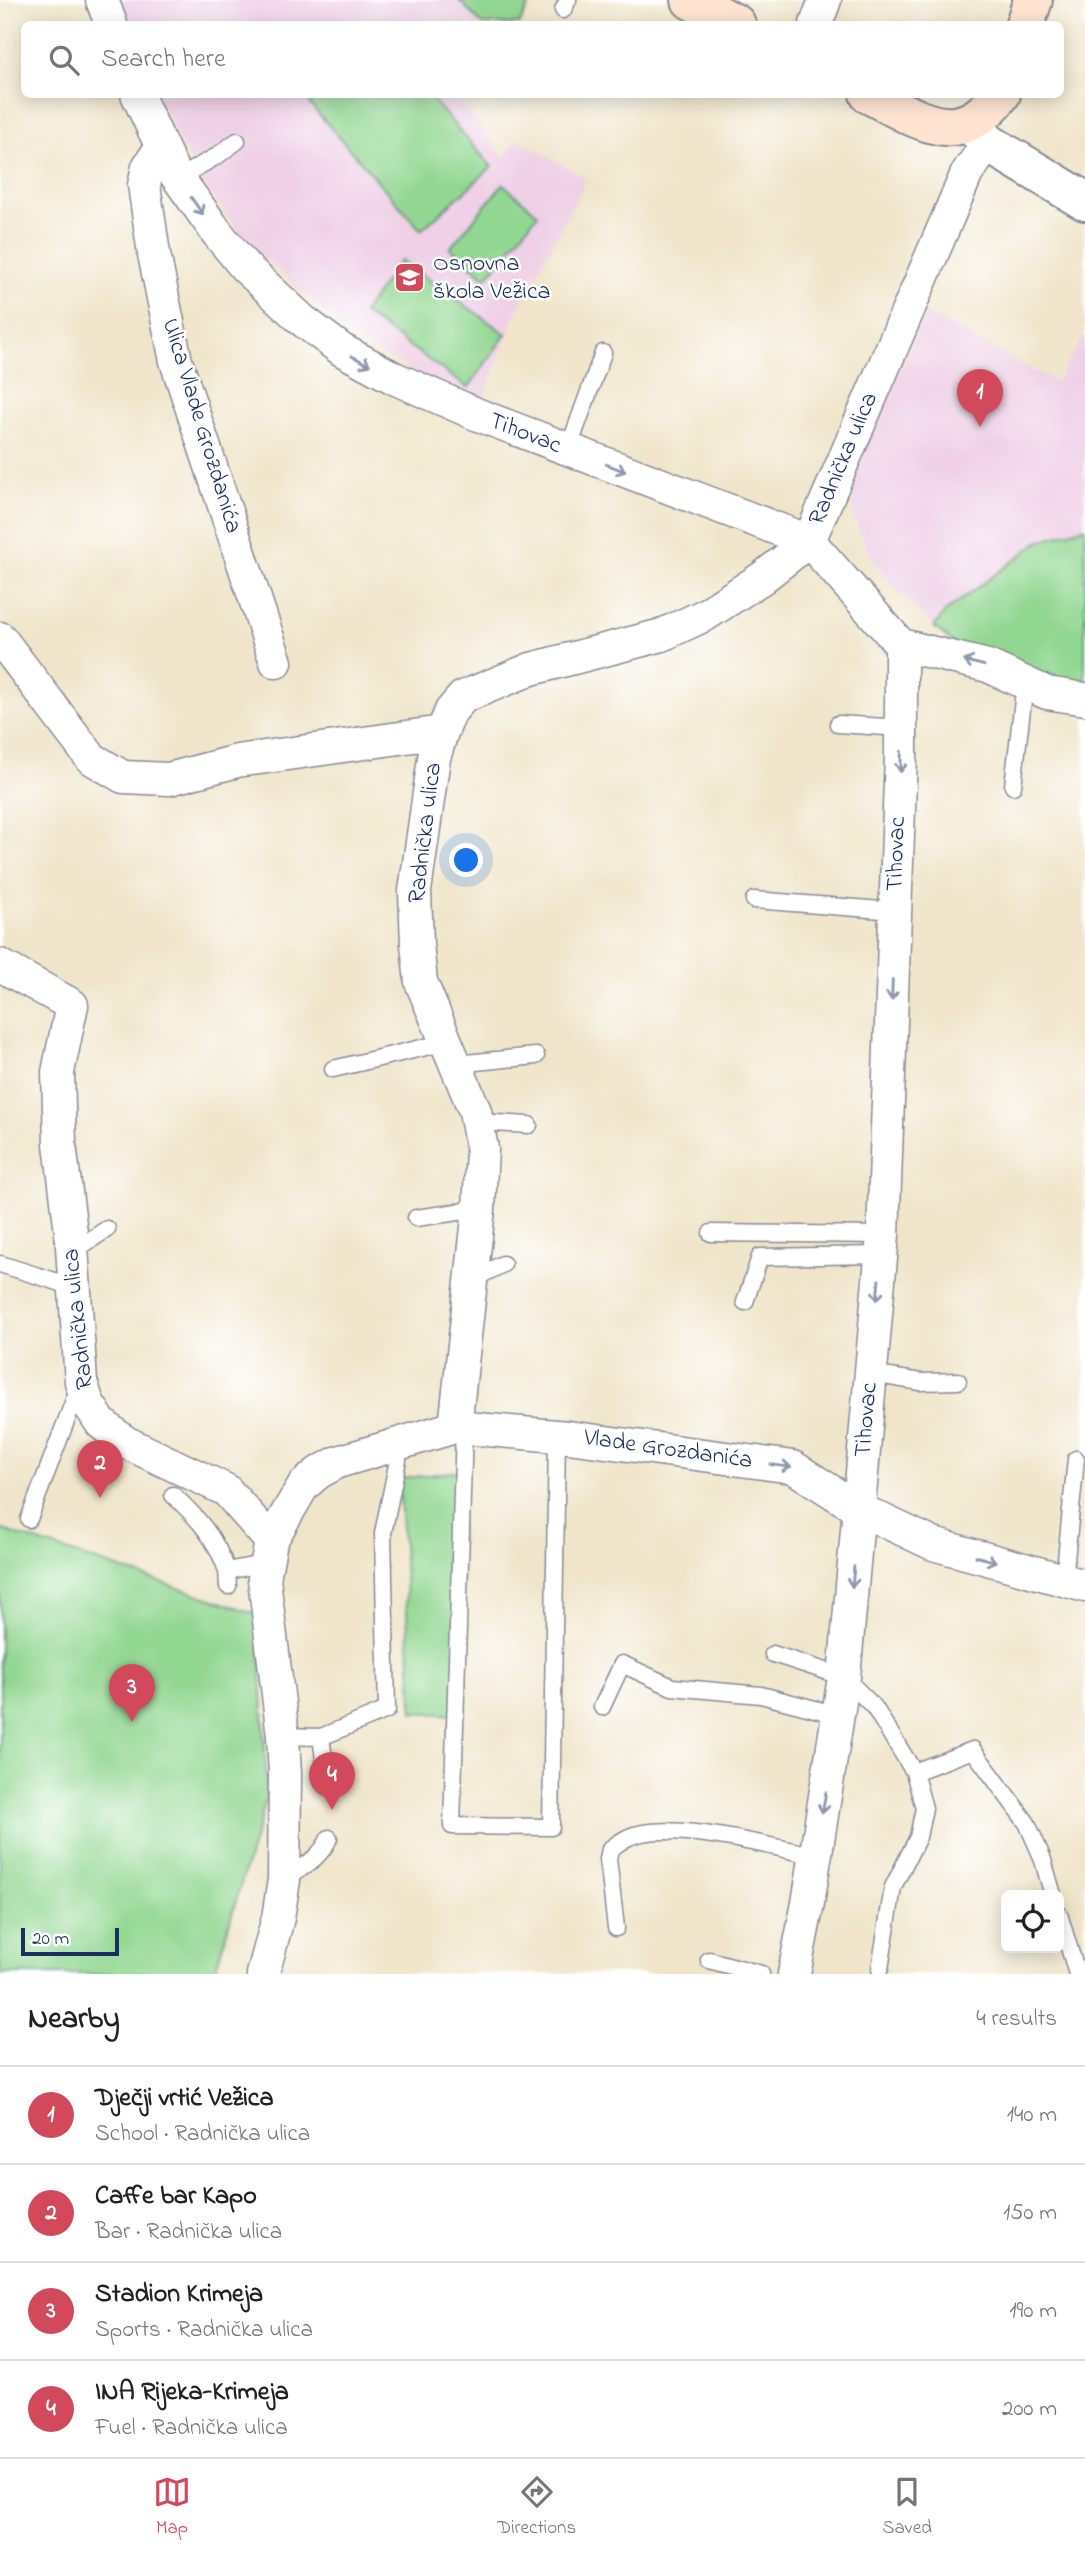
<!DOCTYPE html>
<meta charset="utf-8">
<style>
body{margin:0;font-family:"Indie Flower",sans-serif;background:#f2f2f2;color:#222}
.controls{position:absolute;right:21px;bottom:21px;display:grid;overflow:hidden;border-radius:10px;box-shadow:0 4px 18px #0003}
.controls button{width:63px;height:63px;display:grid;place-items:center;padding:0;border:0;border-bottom:2px solid #e0e0e0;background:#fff;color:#222;font:35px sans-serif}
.scale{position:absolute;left:21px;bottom:18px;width:98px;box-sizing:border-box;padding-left:7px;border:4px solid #1b2f5e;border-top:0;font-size:19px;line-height:24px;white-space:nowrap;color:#1b2f5e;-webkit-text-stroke:5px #fff;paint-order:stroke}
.you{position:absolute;left:467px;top:861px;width:24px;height:24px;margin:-18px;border:5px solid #fff;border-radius:50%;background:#1a73e8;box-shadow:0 0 0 10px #1a73e833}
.badge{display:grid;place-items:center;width:46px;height:46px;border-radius:50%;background:#d1495b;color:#fff;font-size:23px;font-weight:700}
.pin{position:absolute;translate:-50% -58px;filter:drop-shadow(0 2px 4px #0008)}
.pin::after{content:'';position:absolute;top:37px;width:24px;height:21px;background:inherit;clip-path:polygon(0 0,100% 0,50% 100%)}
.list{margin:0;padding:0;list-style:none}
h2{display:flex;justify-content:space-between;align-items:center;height:91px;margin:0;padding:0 28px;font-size:30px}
h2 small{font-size:23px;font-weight:400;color:#767676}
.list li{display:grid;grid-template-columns:46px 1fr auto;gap:21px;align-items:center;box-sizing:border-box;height:98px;padding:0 28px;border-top:2px solid #e0e0e0}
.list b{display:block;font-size:26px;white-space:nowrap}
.list p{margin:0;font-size:23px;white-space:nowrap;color:#767676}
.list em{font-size:23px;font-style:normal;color:#767676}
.icon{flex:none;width:38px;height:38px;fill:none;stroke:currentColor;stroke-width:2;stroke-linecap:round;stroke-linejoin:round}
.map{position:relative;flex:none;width:1085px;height:1974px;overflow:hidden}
.search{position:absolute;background:#fff;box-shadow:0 4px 18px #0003;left:21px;right:21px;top:21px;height:77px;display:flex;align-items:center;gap:18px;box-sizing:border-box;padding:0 24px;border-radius:10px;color:#767676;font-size:26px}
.sheet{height:483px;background:#fff}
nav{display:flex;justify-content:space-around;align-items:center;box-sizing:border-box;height:98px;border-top:2px solid #e0e0e0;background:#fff;font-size:19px;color:#767676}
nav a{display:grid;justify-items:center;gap:4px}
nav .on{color:#d1495b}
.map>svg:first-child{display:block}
.built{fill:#efd0e6}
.green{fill:#92d791;stroke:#568378;stroke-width:2}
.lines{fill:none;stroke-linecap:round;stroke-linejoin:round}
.service-casing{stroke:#868a94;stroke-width:19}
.minor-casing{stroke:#868a94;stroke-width:35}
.tertiary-casing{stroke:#868a94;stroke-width:42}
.secondary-casing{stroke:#868a94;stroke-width:42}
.service{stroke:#fff;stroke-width:16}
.minor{stroke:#fff;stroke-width:32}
.tertiary{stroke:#fff;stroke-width:38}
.secondary{stroke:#fee3d1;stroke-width:38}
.oneway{stroke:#8d97ae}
.labels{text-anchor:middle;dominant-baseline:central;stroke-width:5;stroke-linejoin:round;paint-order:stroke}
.poi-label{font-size:24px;fill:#1b2f5e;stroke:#fff;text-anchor:start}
.street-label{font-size:24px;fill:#1b2f5e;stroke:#fff}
</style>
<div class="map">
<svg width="1085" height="1974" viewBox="0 0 1085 1974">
<rect width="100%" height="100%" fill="#fff"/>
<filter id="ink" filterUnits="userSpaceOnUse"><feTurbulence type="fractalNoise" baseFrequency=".0143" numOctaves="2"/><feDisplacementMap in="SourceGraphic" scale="14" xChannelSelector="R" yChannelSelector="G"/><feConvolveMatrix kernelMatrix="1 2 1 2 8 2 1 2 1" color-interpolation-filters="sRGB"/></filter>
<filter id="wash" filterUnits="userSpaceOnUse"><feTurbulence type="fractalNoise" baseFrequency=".00686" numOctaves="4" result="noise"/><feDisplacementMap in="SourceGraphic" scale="28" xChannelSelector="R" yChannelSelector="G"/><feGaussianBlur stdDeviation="1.57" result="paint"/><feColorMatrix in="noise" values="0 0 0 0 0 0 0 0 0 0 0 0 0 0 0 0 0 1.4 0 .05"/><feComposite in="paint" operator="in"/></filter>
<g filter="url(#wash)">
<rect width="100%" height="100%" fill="#f0e5ca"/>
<path class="built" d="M 121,0 L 532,0 L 519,24 L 131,24 Z
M 156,95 L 460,95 L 458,97 L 505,158 L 516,138 L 587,179 L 515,315 L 483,402 L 426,378 L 353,339 L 246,241 L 199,178 Z
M 925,313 L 1056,382 L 1085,334 L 1085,527 L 1040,541 L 945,612 L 934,627 L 900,593 L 872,559 L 853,516 L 854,471 Z"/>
<path class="green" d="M 459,0 L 532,0 L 519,24 L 482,24 Z
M 318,94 L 428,95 L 492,167 L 421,230 L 309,103 Z
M 503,184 L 538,214 L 486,278 L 450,248 Z
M 401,260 L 506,334 L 468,388 L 363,313 Z
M 1085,527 L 1085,689 L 965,652 L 934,627 L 945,612 L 1040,541 Z
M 459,1471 L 464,1716 L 413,1712 L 399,1479 Z
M 0,1529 L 257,1614 L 260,1647 L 267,1797 L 214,1974 L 0,1974 Z"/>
</g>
<g filter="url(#ink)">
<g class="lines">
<defs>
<path id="service" d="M 563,10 L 568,0
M 178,178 L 217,156 L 237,141
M 568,450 L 603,353
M 838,724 L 901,728
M 1013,786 L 1025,683
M 754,900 L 895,911
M 456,1064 L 536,1056
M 333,1069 L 447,1042
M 477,1122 L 529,1125
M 416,1218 L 479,1209
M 711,1233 L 883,1235
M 72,1252 L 107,1229
M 0,1264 L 74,1287
M 471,1280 L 503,1264
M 745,1302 L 760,1257 L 881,1255
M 871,1374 L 921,1382 L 958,1381
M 464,1428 L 452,1826 L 551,1827 L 557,1436
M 173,1495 C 198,1518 216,1538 227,1571
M 29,1519 L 79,1387
M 1064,1580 L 1076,1459
M 228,1586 L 227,1571 L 267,1563
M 773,1654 L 844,1677 L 874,1707 L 914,1772 L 924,1808 L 918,1837 L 893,1887 L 880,1969
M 602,1707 L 622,1664 L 672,1687 L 761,1695 L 838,1715
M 283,1736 L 321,1737 L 324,1759
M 321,1737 L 387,1710 L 383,1533 L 398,1460 L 395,1443
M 914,1772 L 973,1750 L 1027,1823 L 1042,1857 L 1053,1895
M 284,1880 C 301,1868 321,1858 329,1838
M 1059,1914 L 1077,1974
M 616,1928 L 608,1859 L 610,1849 C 616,1845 622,1840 629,1837 C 667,1819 773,1847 816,1856
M 709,1960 L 761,1974"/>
<path id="minor" d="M 102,0 L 111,24
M 816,24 L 825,0
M 137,94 L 173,171 L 218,234 L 245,267 L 302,320 L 342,350 L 394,378 L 476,414 L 809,541 L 901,645 L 901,755 L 883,1235 L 844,1677 L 808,1903 L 794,1974
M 161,148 L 148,167 L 144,185 L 154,254 L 176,361 L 276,662
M 0,638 L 91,758 L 123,777 L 169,779 L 237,761 L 442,732
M 901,645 L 988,666 L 1047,693 L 1085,699
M 0,965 L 72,1005 L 58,1072 L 60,1144 L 71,1232 L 81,1382 L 88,1403 L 101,1423 L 125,1442 L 226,1490 L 271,1541
M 455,1427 L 479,1209 L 482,1149 L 475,1111 L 421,982 L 417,944 L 415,891 L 434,758 L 442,732 L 451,711 L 463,697 L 531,669 L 662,635 L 705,615 L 762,578 L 809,541 L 967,173 L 988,143
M 263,1974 L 278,1918 L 284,1880 L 285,1775 L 283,1736 L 264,1579 L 271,1541 L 303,1486 L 318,1473 L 338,1462 L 455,1427 L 568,1437 L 793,1467 L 859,1509 L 933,1544 L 1085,1586"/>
<path id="tertiary" d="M 971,123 L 988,143 L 1085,201"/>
<path id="secondary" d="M 691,0 L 736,24
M 1025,24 L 1033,0
M 869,94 C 920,120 958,151 1001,94"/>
</defs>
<use href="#service" class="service-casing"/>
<use href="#minor" class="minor-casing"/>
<use href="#tertiary" class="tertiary-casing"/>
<use href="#secondary" class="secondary-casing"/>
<use href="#service" class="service"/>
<use href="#minor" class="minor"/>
<use href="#tertiary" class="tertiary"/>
<use href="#secondary" class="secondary"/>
</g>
<defs><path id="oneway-shaft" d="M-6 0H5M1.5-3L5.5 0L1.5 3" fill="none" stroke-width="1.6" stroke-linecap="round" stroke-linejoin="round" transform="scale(1.75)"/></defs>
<g class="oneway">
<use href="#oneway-shaft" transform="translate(197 206) rotate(55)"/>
<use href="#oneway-shaft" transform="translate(361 361) rotate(28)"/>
<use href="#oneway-shaft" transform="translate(616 468) rotate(21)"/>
<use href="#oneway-shaft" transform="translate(974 663) rotate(-166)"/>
<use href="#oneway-shaft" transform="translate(901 762) rotate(92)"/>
<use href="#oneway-shaft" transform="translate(892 990) rotate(92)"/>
<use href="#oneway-shaft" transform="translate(878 1290) rotate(95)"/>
<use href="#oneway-shaft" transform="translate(781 1466) rotate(8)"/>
<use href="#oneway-shaft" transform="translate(986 1559) rotate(15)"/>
<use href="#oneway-shaft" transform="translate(853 1577) rotate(95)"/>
<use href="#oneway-shaft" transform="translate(824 1803) rotate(99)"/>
</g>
</g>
<defs>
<symbol id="school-square" viewBox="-11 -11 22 22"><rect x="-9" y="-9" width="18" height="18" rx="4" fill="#d1495b" stroke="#fff"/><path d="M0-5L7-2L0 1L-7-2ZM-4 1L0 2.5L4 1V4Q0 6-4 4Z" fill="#fff"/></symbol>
</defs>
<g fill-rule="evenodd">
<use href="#school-square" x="392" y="260" width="35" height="35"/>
</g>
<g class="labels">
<g class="poi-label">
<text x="433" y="264">Osnovna<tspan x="433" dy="28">škola Vežica</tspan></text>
</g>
<g class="street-label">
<text transform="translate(201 426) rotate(73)">Ulica Vlade Grozdanića</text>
<text transform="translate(525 434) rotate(21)">Tihovac</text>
<text transform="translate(844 459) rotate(-67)">Radnička ulica</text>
<text transform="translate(426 833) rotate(-83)">Radnička ulica</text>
<text transform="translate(897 854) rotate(-88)">Tihovac</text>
<text transform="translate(79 1319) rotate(-96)">Radnička ulica</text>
<text transform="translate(867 1420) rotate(-85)">Tihovac</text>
<text transform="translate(668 1450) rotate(8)">Vlade Grozdanića</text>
</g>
</g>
</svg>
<div class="controls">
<button><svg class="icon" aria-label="locate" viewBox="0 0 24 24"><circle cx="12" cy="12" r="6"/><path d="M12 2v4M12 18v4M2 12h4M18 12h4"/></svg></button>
</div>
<div class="scale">20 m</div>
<div class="you"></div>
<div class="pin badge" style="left:980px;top:427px">1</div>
<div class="pin badge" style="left:100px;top:1498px">2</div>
<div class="pin badge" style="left:132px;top:1722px">3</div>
<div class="pin badge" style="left:332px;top:1810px">4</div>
<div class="search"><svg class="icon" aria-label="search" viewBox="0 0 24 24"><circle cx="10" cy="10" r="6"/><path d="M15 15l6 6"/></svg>Search here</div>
</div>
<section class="sheet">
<h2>Nearby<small>4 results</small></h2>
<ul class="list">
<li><span class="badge">1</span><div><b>Dječji vrtić Vežica</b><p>School · Radnička ulica</p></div><em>140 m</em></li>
<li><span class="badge">2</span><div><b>Caffe bar Kapo</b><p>Bar · Radnička ulica</p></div><em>150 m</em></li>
<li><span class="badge">3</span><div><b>Stadion Krimeja</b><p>Sports · Radnička ulica</p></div><em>190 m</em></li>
<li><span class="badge">4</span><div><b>INA Rijeka-Krimeja</b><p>Fuel · Radnička ulica</p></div><em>200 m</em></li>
</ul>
</section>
<nav>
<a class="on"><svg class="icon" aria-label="map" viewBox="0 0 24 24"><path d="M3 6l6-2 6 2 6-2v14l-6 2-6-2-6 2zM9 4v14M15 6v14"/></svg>Map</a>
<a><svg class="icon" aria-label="directions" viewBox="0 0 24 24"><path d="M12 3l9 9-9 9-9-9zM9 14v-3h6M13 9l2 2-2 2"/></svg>Directions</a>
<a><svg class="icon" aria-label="saved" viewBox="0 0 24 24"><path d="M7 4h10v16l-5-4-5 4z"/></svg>Saved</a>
</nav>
